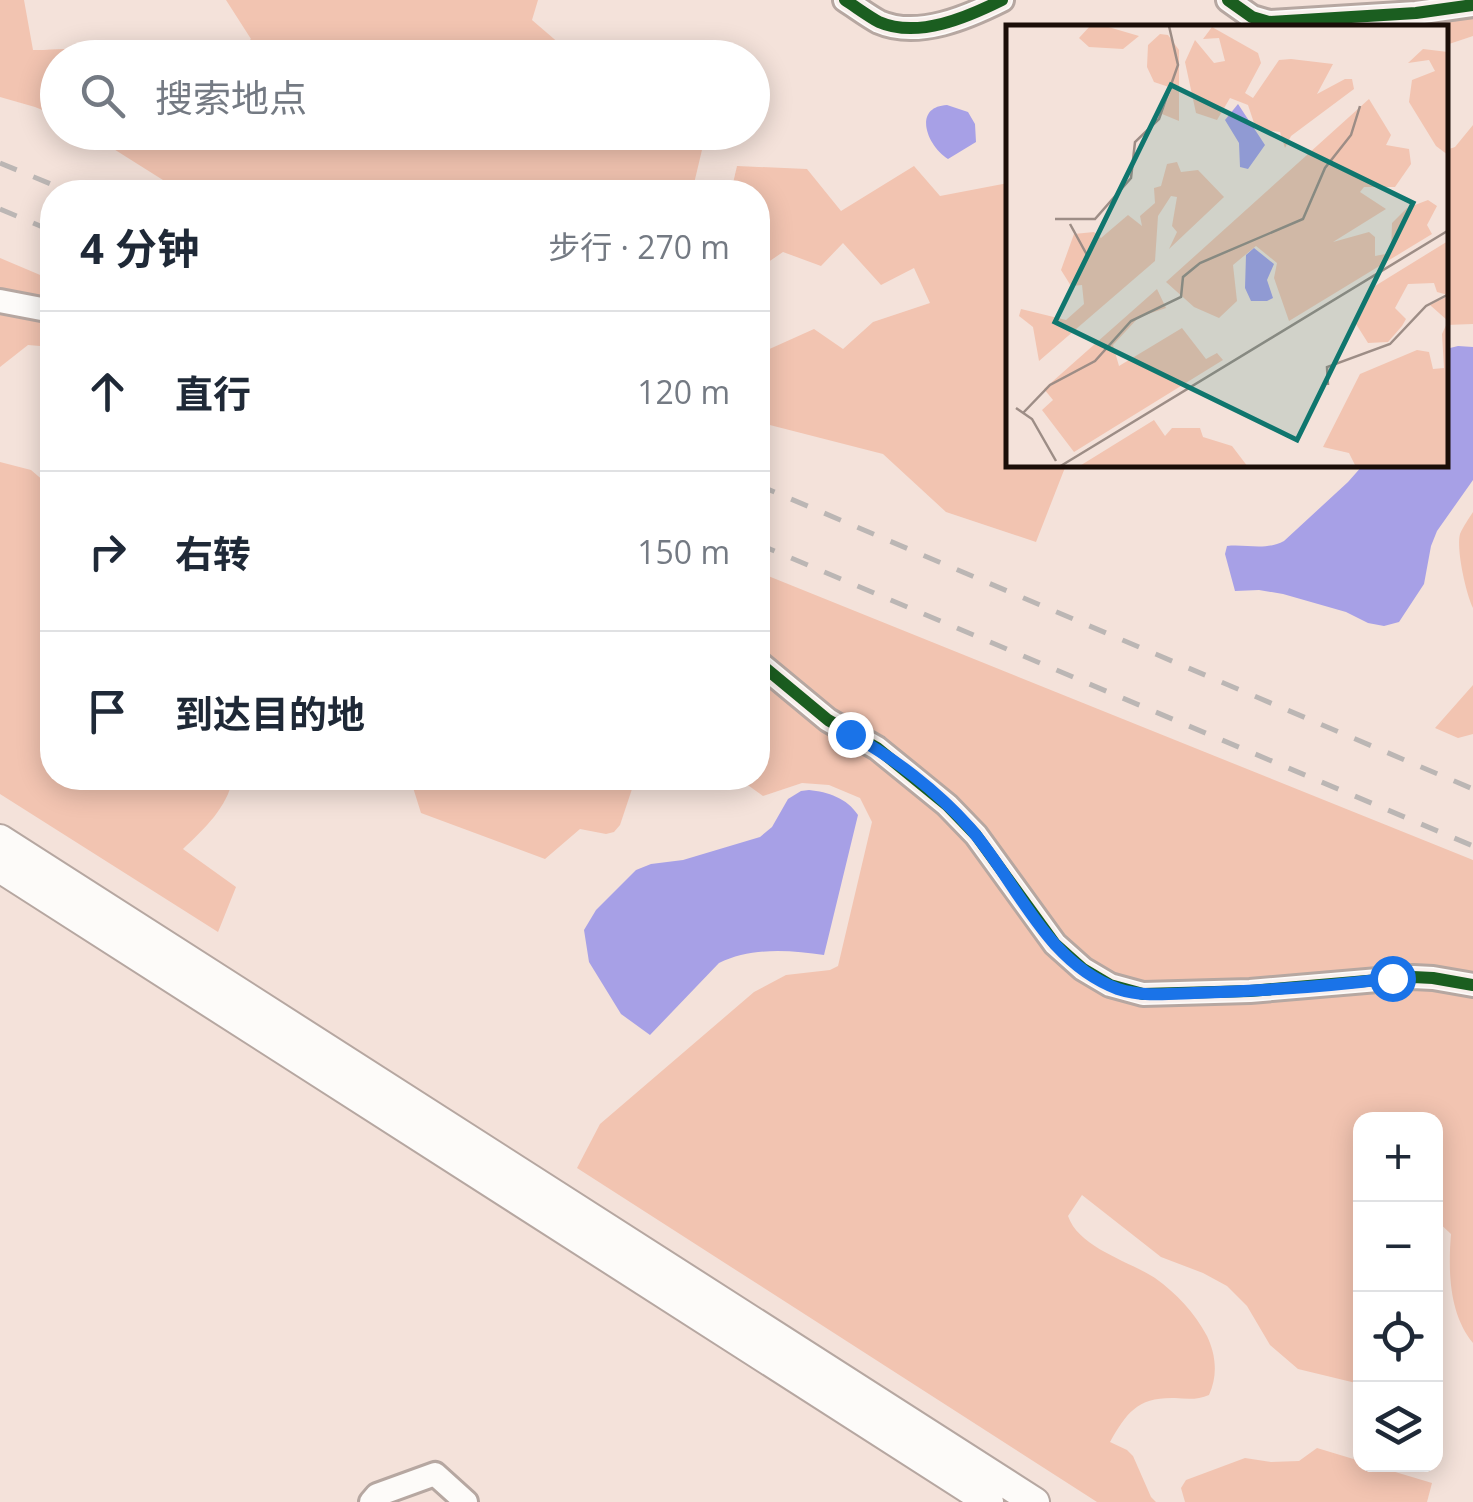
<!DOCTYPE html>
<html lang="zh">
<meta charset="utf-8">
<style>
body{margin:0;font-family:"Open Sans","Noto Sans SC",sans-serif;background:#f2f2f3;color:#1f2937}
.controls{position:absolute;right:30px;bottom:30px;display:grid;overflow:hidden;border-radius:20px;box-shadow:0 5px 25px #0003}
.controls button{width:90px;height:90px;display:grid;place-items:center;padding:0;border:0;border-bottom:2px solid #e0e1e3;background:#fff;color:#1f2937;font:50px sans-serif}
.stop{position:absolute;width:30px;height:30px;margin:-22px;border:8px solid #1a73e8;border-radius:50%;background:#fff}
.stop.end{background:#1a73e8;border-color:#fff;box-shadow:0 2px 10px #0008}
.list{margin:0;padding:0;list-style:none}
h2{display:flex;justify-content:space-between;align-items:center;height:130px;margin:0;padding:0 40px;font-size:42px}
h2 small{font-size:32px;font-weight:400;color:#747a83}
.list li{display:grid;grid-template-columns:65px 1fr auto;gap:30px;align-items:center;box-sizing:border-box;height:160px;padding:0 40px;border-top:2px solid #e0e1e3}
.list b{display:block;font-size:38px;white-space:nowrap}
.list em{font-size:32px;font-style:normal;color:#747a83}
.icon{flex:none;width:55px;height:55px;fill:none;stroke:currentColor;stroke-width:2;stroke-linecap:round;stroke-linejoin:round}
.map{position:relative;flex:none;width:1473px;height:1502px;overflow:hidden}
.search{position:absolute;background:#fff;box-shadow:0 5px 25px #0003;left:40px;top:40px;width:730px;height:110px;display:flex;align-items:center;gap:25px;box-sizing:border-box;padding:0 35px;border-radius:55px;color:#747a83;font-size:38px}
.panel{position:absolute;background:#fff;box-shadow:0 5px 25px #0003;left:40px;top:180px;width:730px;height:610px;border-radius:40px}
.map>svg:first-child{display:block}
.green{fill:#f2c4b1}
.water{fill:#a7a0e6}
.lines{fill:none;stroke-linecap:round;stroke-linejoin:round}
.minor-casing{stroke:#b6a7a1;stroke-width:28}
.major-casing{stroke:#b6a7a1;stroke-width:32}
.minor{stroke:#fdfbf9;stroke-width:22}
.major{stroke:#fdfbf9;stroke-width:28}
.rail{stroke:#bbb6b4;stroke-width:5;stroke-dasharray:18 18;stroke-linecap:butt}
.cycleway-casing{stroke:#f9f0ed;stroke-width:19}
.cycleway{stroke:#1b5e20;stroke-width:12}
.route{stroke:#1a73e8;stroke-width:12}
.inset-road{fill:none;stroke:#9d8d86;stroke-width:2.5}
.view{fill:#0f766e;fill-opacity:0.15;stroke:#0f766e;stroke-width:5}
.inset-edge{fill:none;stroke:#1b0e08;stroke-width:5}
</style>
<div class="map">
<svg width="1473" height="1502" viewBox="0 0 1473 1502">
<rect width="100%" height="100%" fill="#f4e2da"/>
<path class="green" d="M 0,0 L 24,0 L 33,50 C 53,51 75,44 92,57 L 58,58 L 57,116 L 35,107 L 0,97 Z
M 226,0 L 538,0 L 532,20 L 575,57 L 231,57 L 251,39 Z
M 1473,0 L 1473,36 L 1446,45 L 1446,28 L 1301,28 Z
M 1473,125 L 1473,324 L 1446,325 L 1446,150 L 1455,147 Z
M 91,133 L 706,133 L 692,192 L 182,192 L 101,141 Z
M 737,166 L 807,169 L 841,211 L 914,166 L 940,196 L 1008,183 L 1008,465 L 1066,465 L 1036,542 L 946,512 L 883,454 L 758,422 L 758,371 L 765,351 L 814,329 L 843,349 L 873,322 L 930,303 L 914,268 L 881,285 L 843,243 L 821,266 L 783,252 L 758,269 L 758,192 L 731,192 Z
M 0,258 L 52,280 L 52,347 L 28,345 L 0,367 Z
M 0,462 L 31,470 L 52,488 L 52,778 L 233,778 C 227,808 205,828 183,849 L 236,887 L 218,932 L 0,794 Z
M 1473,512 L 1473,608 C 1466,594 1456,549 1460,534 C 1463,527 1469,518 1473,512 Z
M 758,572 L 1473,860 L 1473,1343 C 1449,1314 1448,1271 1451,1234 L 1436,1220 L 1436,1120 L 1360,1120 L 1360,1384 L 1298,1369 L 1270,1345 L 1247,1306 L 1227,1286 L 1203,1273 L 1161,1257 L 1082,1195 L 1068,1216 C 1079,1248 1129,1261 1155,1278 C 1177,1294 1194,1312 1207,1336 C 1216,1355 1218,1375 1209,1395 C 1198,1400 1187,1399 1175,1398 C 1138,1397 1127,1412 1110,1442 L 1127,1450 L 1133,1456 L 1151,1497 L 1156,1502 L 1097,1502 L 577,1168 L 600,1124 L 754,992 L 786,975 L 830,970 L 838,966 L 872,822 L 860,798 L 829,785 L 802,783 L 763,796 L 738,778 L 758,778 Z
M 1473,685 L 1473,734 L 1458,738 L 1435,728 Z
M 410,778 L 652,778 L 633,786 L 620,825 L 614,832 L 606,834 L 580,829 L 545,859 L 421,813 Z
M 1317,1448 L 1360,1461 L 1360,1464 L 1372,1465 L 1432,1483 L 1427,1502 L 1185,1502 L 1181,1488 L 1186,1480 L 1245,1458 L 1271,1462 L 1299,1461 Z"/>
<path class="water" d="M 947,105 L 968,112 L 975,124 L 976,142 L 948,159 C 927,146 912,107 947,105 Z
M 1458,346 L 1473,347 L 1473,480 L 1437,531 L 1431,546 L 1424,584 L 1399,622 L 1384,626 L 1368,623 L 1346,612 L 1283,594 L 1259,590 L 1235,591 L 1225,554 L 1227,546 C 1247,544 1265,551 1284,541 L 1348,482 L 1363,465 L 1446,465 L 1446,349 Z
M 809,790 C 828,792 847,798 858,815 L 824,955 C 790,950 751,947 719,963 L 650,1035 L 621,1014 L 589,962 L 584,930 L 596,910 L 636,870 L 651,864 L 683,860 L 760,837 L 772,827 L 788,799 L 801,791 Z"/>
<g class="lines">
<defs>
<path id="minor" d="M 845,0 C 856,7 868,16 879,22 C 918,39 968,17 1002,0
M 1228,0 L 1252,17 L 1269,22 L 1416,13 L 1473,5
M 0,301 L 52,311
M 758,662 L 828,720 L 877,748 L 947,805 L 976,835 L 1055,944 L 1083,969 L 1110,985 L 1143,994 L 1250,991 L 1413,977 L 1433,978 L 1473,985
M 371,1502 L 377,1495 L 435,1474 L 466,1502"/>
<path id="major" d="M 0,839 L 1035,1502
M 0,868 L 989,1502"/>
</defs>
<use href="#minor" class="minor-casing"/>
<use href="#major" class="major-casing"/>
<use href="#minor" class="minor"/>
<use href="#major" class="major"/>
<path class="rail" d="M 0,163 L 70,192
M 0,209 L 52,231
M 758,485 L 1473,789
M 758,544 L 1473,846"/>
<defs>
<path id="cycleway" d="M 845,0 C 856,7 868,16 879,22 C 918,39 968,17 1002,0
M 1228,0 L 1252,17 L 1269,22 L 1416,13 L 1473,5
M 758,662 L 828,720 L 877,748 L 947,805 L 976,835 L 1055,944 L 1083,969 L 1110,985 L 1143,994 L 1250,991 L 1413,977 L 1433,978 L 1473,985"/>
</defs>
<use href="#cycleway" class="cycleway-casing"/>
<use href="#cycleway" class="cycleway"/>
</g>
<g class="lines">
<path class="route" d="M 850,734 C 892,756 938,792 970,828 C 1017,882 1045,962 1118,989 C 1142,997 1169,994 1194,993 C 1260,991 1326,987 1392,978"/>
</g>
<g transform="translate(1006 25)">
<rect width="442" height="442" fill="#f4e2da"/>
<path d="M 84,1 L 99,1 L 133,11 L 117,24 L 83,22 L 73,13 ZM 206,2 L 252,28 L 255,38 L 239,68 L 247,73 L 273,35 L 285,34 L 327,39 L 311,69 L 339,54 L 346,54 L 348,64 L 285,111 L 279,123 L 274,107 L 250,104 L 242,80 L 224,73 L 211,95 L 190,88 L 179,37 L 189,15 L 208,38 L 219,36 L 213,13 L 197,14 ZM 154,9 L 162,10 L 173,25 L 173,96 L 156,89 L 166,63 L 148,57 L 141,42 L 142,20 ZM 417,24 L 442,27 L 442,130 L 430,121 L 403,77 L 406,55 L 429,46 L 423,35 L 402,38 ZM 363,74 L 385,110 L 380,120 L 403,124 L 405,139 L 389,162 L 358,162 L 354,167 L 380,184 L 327,217 L 363,207 L 369,212 L 369,231 L 385,228 L 386,198 L 401,183 L 422,175 L 431,181 L 421,200 L 426,209 L 283,296 L 268,253 L 271,238 L 250,221 L 227,240 L 231,276 L 213,293 L 188,282 L 160,257 ZM 171,137 L 175,147 L 192,145 L 218,172 L 163,224 L 171,207 L 166,201 L 171,172 L 165,171 L 152,191 L 149,236 L 33,336 L 27,302 L 13,291 L 15,284 L 60,295 L 78,279 L 76,260 L 65,261 L 55,245 L 68,209 L 88,207 L 95,213 L 122,190 L 136,201 L 134,191 L 149,178 L 148,163 L 155,161 L 161,139 ZM 442,216 L 442,270 L 431,267 L 428,258 L 402,259 L 389,283 L 400,294 L 396,301 L 382,317 L 362,318 L 350,299 L 369,261 ZM 151,264 L 160,283 L 133,292 L 107,320 L 113,341 L 176,303 L 200,334 L 211,328 L 217,335 L 68,427 L 36,385 L 47,375 L 38,364 ZM 442,271 L 442,442 L 350,442 L 343,428 L 317,422 L 354,349 L 411,325 L 423,327 L 427,344 L 438,343 L 436,309 L 442,296 L 424,280 ZM 148,395 L 159,411 L 166,403 L 194,403 L 197,412 L 226,421 L 242,442 L 72,442 Z" fill="#f2c4b1"/>
<path d="M 232,79 L 259,120 L 242,144 L 234,142 L 233,118 L 219,95 ZM 248,223 L 268,239 L 261,255 L 267,273 L 261,276 L 245,276 L 239,263 L 240,230 Z" fill="#a7a0e6"/>
<path class="inset-road" d="M 49,194 L 89,194 L 125,153 L 129,117 L 153,94 L 172,40 L 163,1M 64,199 L 81,230M 322,360 L 321,342 L 384,319 L 420,281 L 443,269M 10,383 L 26,394 L 50,436M 17,388 L 44,360 L 89,336 L 125,296 L 175,272 L 177,252 L 194,238 L 297,194 L 319,143 L 345,110 L 354,81M 53,442 L 443,205"/>
<path class="view" d="M 165,60 L 407,178 L 291,415 L 49,297 Z"/>
<rect width="442" height="442" class="inset-edge"/>
</g>
</svg>
<div class="controls">
<button>+</button>
<button>−</button>
<button><svg class="icon" aria-label="locate" viewBox="0 0 24 24"><circle cx="12" cy="12" r="6"/><path d="M12 2v4M12 18v4M2 12h4M18 12h4"/></svg></button>
<button><svg class="icon" aria-label="layers" viewBox="0 0 24 24"><path d="M12 4l9 5-9 5-9-5zM3 14l9 5 9-5"/></svg></button>
</div>
<div class="stop" style="left:1392px;top:978px"></div>
<div class="stop end" style="left:850px;top:734px"></div>
<div class="search"><svg class="icon" aria-label="search" viewBox="0 0 24 24"><circle cx="10" cy="10" r="6"/><path d="M15 15l6 6"/></svg>搜索地点</div>
<section class="panel">
<h2>4 分钟<small>步行 · 270 m</small></h2>
<ul class="list">
<li><svg class="icon" aria-label="ahead" viewBox="0 0 24 24"><path d="M12 20V5M6 11l6-6 6 6"/></svg><div><b>直行</b></div><em>120 m</em></li>
<li><svg class="icon" aria-label="right" viewBox="0 0 24 24"><path d="M7 20v-9h11M14 6l5 5-5 5"/></svg><div><b>右转</b></div><em>150 m</em></li>
<li><svg class="icon" aria-label="arrive" viewBox="0 0 24 24"><path d="M6 21V4h12l-3 4 3 4H6"/></svg><div><b>到达目的地</b></div></li>
</ul>
</section>
</div>
